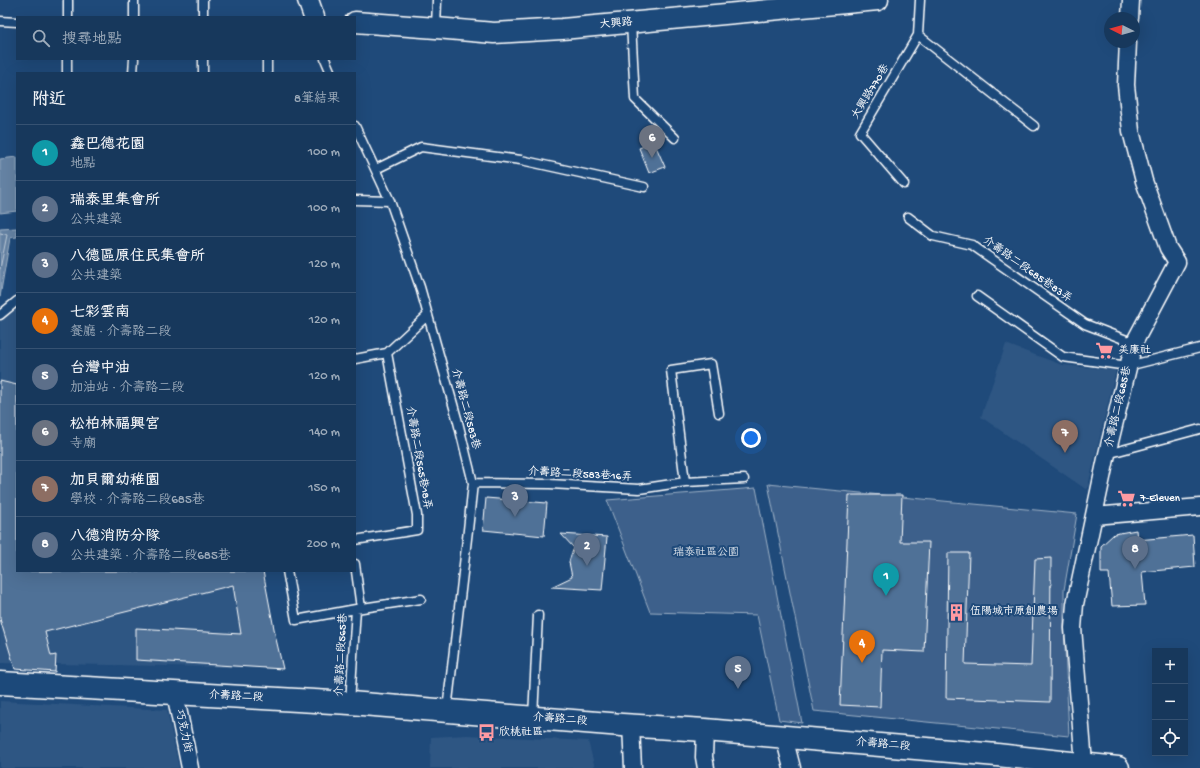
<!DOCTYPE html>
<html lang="zh-TW">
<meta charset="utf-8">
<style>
body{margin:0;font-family:"Gochi Hand","LXGW WenKai TC",sans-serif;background:#203f62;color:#f1f3f6}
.controls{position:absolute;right:12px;bottom:12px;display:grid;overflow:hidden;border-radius:0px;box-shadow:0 4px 16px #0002}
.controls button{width:36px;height:36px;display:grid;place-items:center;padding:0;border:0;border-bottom:1px solid #365272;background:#17385c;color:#f1f3f6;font:20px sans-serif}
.compass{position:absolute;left:1104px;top:12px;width:36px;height:36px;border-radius:50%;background:#17385c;box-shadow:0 4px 16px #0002;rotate:275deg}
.you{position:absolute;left:751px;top:438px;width:14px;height:14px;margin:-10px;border:3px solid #fff;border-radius:50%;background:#1a73e8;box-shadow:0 0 0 6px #1a73e833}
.badge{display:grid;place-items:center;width:26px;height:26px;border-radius:50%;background:#ff9aa2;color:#fff;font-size:13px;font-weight:700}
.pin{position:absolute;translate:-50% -33px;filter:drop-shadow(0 1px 2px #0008)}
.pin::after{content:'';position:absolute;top:21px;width:14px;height:12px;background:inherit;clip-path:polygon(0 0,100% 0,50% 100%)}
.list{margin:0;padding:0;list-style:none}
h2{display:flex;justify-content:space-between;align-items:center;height:52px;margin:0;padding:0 16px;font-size:17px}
h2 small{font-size:13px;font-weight:400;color:#9eacbb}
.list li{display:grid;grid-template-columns:26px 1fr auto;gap:12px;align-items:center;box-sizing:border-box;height:56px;padding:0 16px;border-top:1px solid #365272}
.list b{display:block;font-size:15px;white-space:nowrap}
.list p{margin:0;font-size:13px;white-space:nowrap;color:#9eacbb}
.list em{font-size:13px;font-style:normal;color:#9eacbb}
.icon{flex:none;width:22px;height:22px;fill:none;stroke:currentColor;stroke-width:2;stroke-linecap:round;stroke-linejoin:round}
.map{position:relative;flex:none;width:1200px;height:768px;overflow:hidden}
.search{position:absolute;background:#17385c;box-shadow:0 4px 16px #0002;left:16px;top:16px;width:340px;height:44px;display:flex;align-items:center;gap:10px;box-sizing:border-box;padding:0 14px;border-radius:0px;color:#9eacbb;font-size:15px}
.panel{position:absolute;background:#17385c;box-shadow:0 4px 16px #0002;left:16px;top:72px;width:340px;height:500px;border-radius:0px}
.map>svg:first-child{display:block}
.built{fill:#2e5683}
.green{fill:#3c618b;stroke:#9eb0c5}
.water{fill:#6583a4;stroke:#a3b5c8}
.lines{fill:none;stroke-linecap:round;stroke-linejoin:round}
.shore{stroke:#c1cddb;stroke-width:1}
.building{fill:#507197;stroke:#fff}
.service-casing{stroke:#fff;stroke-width:11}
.minor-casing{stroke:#fff;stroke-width:19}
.tertiary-casing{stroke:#fff;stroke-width:23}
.primary-casing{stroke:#fff;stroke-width:25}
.service{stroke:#1f4a7a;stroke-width:8}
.minor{stroke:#1f4a7a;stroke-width:16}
.tertiary{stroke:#1f4a7a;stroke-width:20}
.primary{stroke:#1f4a7a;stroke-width:22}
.labels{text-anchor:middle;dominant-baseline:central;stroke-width:4;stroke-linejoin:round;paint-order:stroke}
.street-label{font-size:11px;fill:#fff;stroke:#1f4a7a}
.poi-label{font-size:11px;fill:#fff;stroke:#1f4a7a;text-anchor:start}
.park-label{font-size:11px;fill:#d8dfe8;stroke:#1f4a7a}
</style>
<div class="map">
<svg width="1200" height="768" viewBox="0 0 1200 768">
<rect width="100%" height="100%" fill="#1f4a7a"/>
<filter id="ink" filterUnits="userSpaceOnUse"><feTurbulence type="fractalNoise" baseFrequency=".025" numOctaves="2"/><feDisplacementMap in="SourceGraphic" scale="8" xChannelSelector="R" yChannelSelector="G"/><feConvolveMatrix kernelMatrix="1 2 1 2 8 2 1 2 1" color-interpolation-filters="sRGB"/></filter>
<g filter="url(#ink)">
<path class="built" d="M 17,300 L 17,571 L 254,571 L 276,668 L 0,663 L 0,312 Z
M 1006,344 L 1062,365 L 1116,370 L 1087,490 L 981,417 Z
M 0,701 L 167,710 L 179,768 L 0,768 Z
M 467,735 L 588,741 L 595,768 L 430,768 L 431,737 Z"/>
<path class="green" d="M 768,484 L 1077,514 L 1064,590 L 1064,626 L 1069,736 L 814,711 Z
M 756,488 L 802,723 L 779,720 L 757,615 L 650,612 L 607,500 Z"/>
<path class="water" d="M 17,157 L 17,211 L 0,213 L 0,159 Z
M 17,228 L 17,237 L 10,238 L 0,297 L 0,229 Z"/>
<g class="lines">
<path class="shore" d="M 0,233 L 5,234 L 7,235 L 0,269"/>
</g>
<path class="building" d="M 654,142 L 665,167 L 649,173 L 639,148 Z
M 0,381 L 17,385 L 17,571 L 263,571 L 276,639 L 283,669 L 136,660 L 136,628 L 241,634 L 233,585 L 45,632 L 51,656 L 56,655 L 55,672 L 15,669 L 0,619 Z
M 849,495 L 902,495 L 900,542 L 929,542 L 924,652 L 882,650 L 880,707 L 840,705 Z
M 486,498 L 547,503 L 544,536 L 483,530 Z
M 1136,530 L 1137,540 L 1193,535 L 1195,567 L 1142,572 L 1145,605 L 1112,606 L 1109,573 L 1101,573 L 1101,546 L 1114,534 Z
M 561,534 L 607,537 L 602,590 L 551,587 L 572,577 L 569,562 L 571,555 L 574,548 Z
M 948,553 L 969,553 L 965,664 L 1031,666 L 1035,559 L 1051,558 L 1050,702 L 946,698 Z"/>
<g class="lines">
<defs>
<path id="service" d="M 68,17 L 68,0
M 134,17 L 134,0
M 203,17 L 203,0
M 0,21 L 17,22
M 631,23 L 635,99 L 675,138
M 436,28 L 437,0
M 918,35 L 1034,126
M 267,59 L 267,73
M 325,59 L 331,73
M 67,73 L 67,59
M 133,73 L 134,59
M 203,73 L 203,59
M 355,126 L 390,201 L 420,287 L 458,422 L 473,483 L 468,530 L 447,710
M 376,169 L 421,147 L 521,160 L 644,187
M 904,184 L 860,133 L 918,35 L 920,0
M 355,200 L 390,201
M 908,217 L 933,236 L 972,245 L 1085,324 L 1134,343
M 977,296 L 1063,357 L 1128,366 L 1200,348
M 0,315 L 17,301
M 387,353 L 428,315
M 355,359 L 387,353
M 1107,454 L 1200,429
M 685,482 L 671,370 L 711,364 L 719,413
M 473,483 L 550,484 L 639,489 L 685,482 L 744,479
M 355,540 L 417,530 L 417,515 L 387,353
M 355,564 L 361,608
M 287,571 L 296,620 L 356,609 L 421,599
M 350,703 L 356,609
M 533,717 L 538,615"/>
<path id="minor" d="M 1130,18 L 1131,0
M 1094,516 L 1200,507
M 175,693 L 190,768
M 631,725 L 633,768
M 705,730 L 704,757 L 706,768
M 784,737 L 792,768
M 1084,764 L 1073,628 L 1075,604 L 1107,454 L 1134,343 L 1177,262 L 1168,248 L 1144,181 L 1131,131 L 1126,85 L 1128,42"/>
<path id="tertiary" d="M 308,0 L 314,17
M 355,22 L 436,28 L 494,33 L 562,29 L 878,0"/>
<path id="primary" d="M 0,683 L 350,703 L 622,725 L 705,730 L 997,755 L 1118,768"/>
</defs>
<use href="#service" class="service-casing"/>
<use href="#minor" class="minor-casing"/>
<use href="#tertiary" class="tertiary-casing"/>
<use href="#primary" class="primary-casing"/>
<use href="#service" class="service"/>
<use href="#minor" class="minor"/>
<use href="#tertiary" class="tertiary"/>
<use href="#primary" class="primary"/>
</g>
</g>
<defs>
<symbol id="supermarket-bare" viewBox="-9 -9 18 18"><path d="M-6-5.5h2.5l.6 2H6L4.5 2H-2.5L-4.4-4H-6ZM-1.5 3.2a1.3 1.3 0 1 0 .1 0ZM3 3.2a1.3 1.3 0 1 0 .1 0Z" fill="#ff9aa2" stroke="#1f4a7a" stroke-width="2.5" paint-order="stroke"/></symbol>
<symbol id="building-bare" viewBox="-9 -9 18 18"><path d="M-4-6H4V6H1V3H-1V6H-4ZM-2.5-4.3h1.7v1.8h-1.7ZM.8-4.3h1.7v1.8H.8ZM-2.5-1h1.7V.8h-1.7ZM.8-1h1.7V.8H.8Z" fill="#ff9aa2" stroke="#1f4a7a" stroke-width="2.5" paint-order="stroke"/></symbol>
<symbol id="bus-bare" viewBox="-9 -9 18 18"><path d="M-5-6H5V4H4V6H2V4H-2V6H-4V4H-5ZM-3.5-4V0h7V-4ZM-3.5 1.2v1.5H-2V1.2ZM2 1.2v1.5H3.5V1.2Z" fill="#ff9aa2" stroke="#1f4a7a" stroke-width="2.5" paint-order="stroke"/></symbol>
</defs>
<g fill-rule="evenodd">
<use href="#supermarket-bare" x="1092" y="338" width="25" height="25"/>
<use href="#supermarket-bare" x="1114" y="486" width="25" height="25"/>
<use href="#building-bare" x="944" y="600" width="25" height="25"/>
<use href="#bus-bare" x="474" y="720" width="25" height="25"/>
</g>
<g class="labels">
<g class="street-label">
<text transform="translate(616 24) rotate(-5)">大興路</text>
<text transform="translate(871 92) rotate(-59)">大興路770巷</text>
<text transform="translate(1027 270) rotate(35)">介壽路二段685巷83弄</text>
<text transform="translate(1119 407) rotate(-77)">介壽路二段685巷</text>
<text transform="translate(465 409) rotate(75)">介壽路二段583巷</text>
<text transform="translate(418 458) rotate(80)">介壽路二段565巷18弄</text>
<text transform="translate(580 475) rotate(3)">介壽路二段583巷16弄</text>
<text transform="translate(342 655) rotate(-87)">介壽路二段565巷</text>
<text transform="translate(236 697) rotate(3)">介壽路二段</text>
<text transform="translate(560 720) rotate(4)">介壽路二段</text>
<text transform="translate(183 731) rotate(78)">巧克力街</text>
<text transform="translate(883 745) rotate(5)">介壽路二段</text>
</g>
<g class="poi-label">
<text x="1118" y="351">美廉社</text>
<text x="1140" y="499">7-Eleven</text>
<text x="970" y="612">伍陽城市原創農場</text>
<text x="499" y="733">欣桃社區</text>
</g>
<g class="park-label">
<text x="706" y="553">瑞泰社區公園</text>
</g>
</g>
</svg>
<div class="controls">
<button>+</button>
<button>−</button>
<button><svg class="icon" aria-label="locate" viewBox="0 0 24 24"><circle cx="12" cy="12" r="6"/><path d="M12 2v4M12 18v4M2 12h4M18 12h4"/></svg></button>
</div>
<svg class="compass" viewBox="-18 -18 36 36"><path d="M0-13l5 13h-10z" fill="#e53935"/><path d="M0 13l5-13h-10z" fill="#9eacbb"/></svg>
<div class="you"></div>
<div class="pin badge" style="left:886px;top:596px;background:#0f9aa8">1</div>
<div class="pin badge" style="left:587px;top:566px;background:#5c6f8a">2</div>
<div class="pin badge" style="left:515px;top:517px;background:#5c6f8a">3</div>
<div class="pin badge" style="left:862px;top:663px;background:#e8710a">4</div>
<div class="pin badge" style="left:738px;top:689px;background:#5c6f8a">5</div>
<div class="pin badge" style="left:652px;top:158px;background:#6b7280">6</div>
<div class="pin badge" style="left:1065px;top:453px;background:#8d6e63">7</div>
<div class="pin badge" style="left:1135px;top:569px;background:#5c6f8a">8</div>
<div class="search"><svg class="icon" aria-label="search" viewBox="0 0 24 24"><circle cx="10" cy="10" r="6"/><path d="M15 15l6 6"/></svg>搜尋地點</div>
<section class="panel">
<h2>附近<small>8筆結果</small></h2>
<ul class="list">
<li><span class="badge" style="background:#0f9aa8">1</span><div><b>鑫巴德花園</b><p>地點</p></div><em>100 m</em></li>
<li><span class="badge" style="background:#5c6f8a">2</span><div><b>瑞泰里集會所</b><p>公共建築</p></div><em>100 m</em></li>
<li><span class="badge" style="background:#5c6f8a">3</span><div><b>八德區原住民集會所</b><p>公共建築</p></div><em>120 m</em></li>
<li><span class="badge" style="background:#e8710a">4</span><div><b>七彩雲南</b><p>餐廳 · 介壽路二段</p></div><em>120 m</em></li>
<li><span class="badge" style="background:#5c6f8a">5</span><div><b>台灣中油</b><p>加油站 · 介壽路二段</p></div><em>120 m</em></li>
<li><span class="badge" style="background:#6b7280">6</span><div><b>松柏林福興宮</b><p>寺廟</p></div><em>140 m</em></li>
<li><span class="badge" style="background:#8d6e63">7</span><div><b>加貝爾幼稚園</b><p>學校 · 介壽路二段685巷</p></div><em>150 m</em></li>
<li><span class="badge" style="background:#5c6f8a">8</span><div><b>八德消防分隊</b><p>公共建築 · 介壽路二段685巷</p></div><em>200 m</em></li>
</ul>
</section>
</div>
